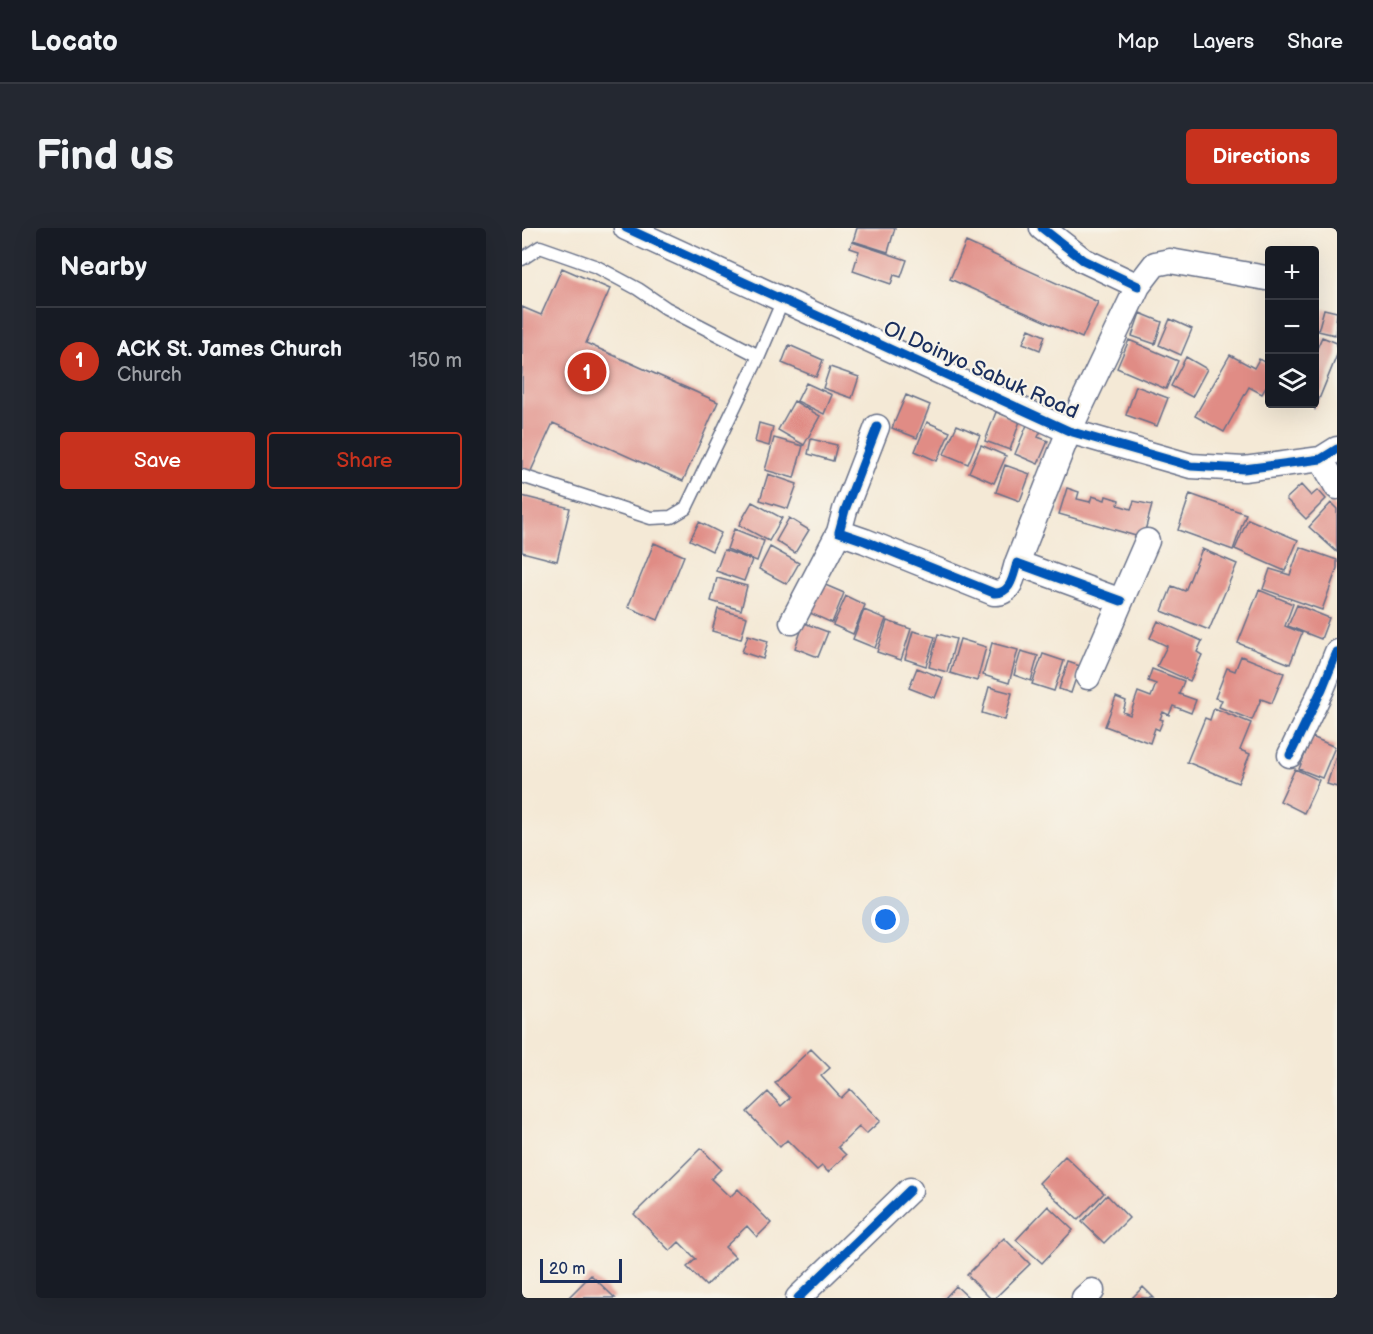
<!DOCTYPE html>
<meta charset="utf-8">
<style>
body{margin:0;font-family:"Balsamiq Sans",sans-serif;background:#242831;color:#f1f3f6}
.controls{position:absolute;right:18px;top:18px;display:grid;overflow:hidden;border-radius:6px;box-shadow:0 6px 24px #0002}
.controls button{width:54px;height:54px;display:grid;place-items:center;padding:0;border:0;border-bottom:2px solid #363941;background:#171b24;color:#f1f3f6;font:30px sans-serif}
.scale{position:absolute;left:18px;bottom:15px;width:82px;box-sizing:border-box;padding-left:6px;border:3px solid #1b2f5e;border-top:0;font-size:16px;line-height:21px;white-space:nowrap;color:#1b2f5e;-webkit-text-stroke:4px #f7f3e8;paint-order:stroke}
.you{position:absolute;left:364px;top:692px;width:21px;height:21px;margin:-15px;border:4px solid #fff;border-radius:50%;background:#1a73e8;box-shadow:0 0 0 9px #1a73e833}
.badge{display:grid;place-items:center;width:39px;height:39px;border-radius:50%;background:#c8321e;color:#fff;font-size:20px;font-weight:700}
.pin{position:absolute;translate:-50% -50%;border:3px solid #fff;box-shadow:0 2px 6px #0006}
.list{margin:0;padding:0;list-style:none}
h2{display:flex;justify-content:space-between;align-items:center;height:78px;margin:0;padding:0 24px;font-size:26px}
h2 small{font-size:20px;font-weight:400;color:#9ea1a6}
.list li{display:grid;grid-template-columns:39px 1fr auto;gap:18px;align-items:center;box-sizing:border-box;height:108px;padding:0 24px;border-top:2px solid #363941}
.list b{display:block;font-size:22px;white-space:nowrap}
.list p{margin:0;font-size:20px;white-space:nowrap;color:#9ea1a6}
.list em{font-size:20px;font-style:normal;color:#9ea1a6}
.actions{display:flex;gap:12px;padding:18px 24px}
.actions a{flex:1;padding:14px 0;border:2px solid #c8321e;border-radius:6px;text-align:center;font-size:21px;color:#c8321e}
.actions .main{background:#c8321e;color:#fff}
.icon{flex:none;width:33px;height:33px;fill:none;stroke:currentColor;stroke-width:2;stroke-linecap:round;stroke-linejoin:round}
.map{position:relative;flex:none;width:815px;height:1070px;overflow:hidden;border-radius:6px}
header{display:flex;align-items:center;gap:36px;box-sizing:border-box;height:84px;padding:0 30px;background:#171b24;border-bottom:2px solid #363941}
header strong{font-size:28px}
nav{display:flex;gap:33px;margin-inline-start:auto;font-size:21px}
.intro{display:flex;align-items:center;justify-content:space-between;box-sizing:border-box;height:144px;padding:0 36px}
h1{margin:0;font-size:42px}
.button{padding:15px 27px;border-radius:6px;background:#c8321e;color:#fff;font-size:21px;font-weight:700}
main{display:flex;gap:36px;padding:0 36px}
aside{flex:1;background:#171b24;border-radius:6px;box-shadow:0 6px 24px #0002}
.map>svg:first-child{display:block}
.building{fill:#e08c85}
.lines{fill:none;stroke-linecap:round;stroke-linejoin:round}
.lane-casing{stroke:#677088;stroke-width:15}
.street-casing{stroke:#677088;stroke-width:27}
.lane{stroke:#fff;stroke-width:12}
.street{stroke:#fff;stroke-width:24}
.cycleway-casing{stroke:#f7f3e8;stroke-width:13}
.cycleway{stroke:#0057b8;stroke-width:9}
.labels{text-anchor:middle;dominant-baseline:central;stroke-width:4.5;stroke-linejoin:round;paint-order:stroke}
.street-label{font-size:21px;fill:#1b2f5e;stroke:#f7f3e8}
</style>
<header>
<strong>Locato</strong>
<nav><a>Map</a><a>Layers</a><a>Share</a></nav>
</header>
<div class="intro"><h1>Find us</h1><a class="button">Directions</a></div>
<main>
<aside>
<h2>Nearby<small></small></h2>
<ul class="list">
<li><span class="badge">1</span><div><b>ACK St. James Church</b><p>Church</p></div><em>150 m</em></li>
</ul>
<div class="actions"><a class="main">Save</a><a>Share</a></div>
</aside>
<div class="map">
<svg width="815" height="1070" viewBox="0 0 815 1070">
<rect width="100%" height="100%" fill="#f7f3e8"/>
<filter id="ink" filterUnits="userSpaceOnUse"><feTurbulence type="fractalNoise" baseFrequency=".0167" numOctaves="2"/><feDisplacementMap in="SourceGraphic" scale="12" xChannelSelector="R" yChannelSelector="G"/><feConvolveMatrix kernelMatrix="1 2 1 2 8 2 1 2 1" color-interpolation-filters="sRGB"/></filter>
<filter id="wash" filterUnits="userSpaceOnUse"><feTurbulence type="fractalNoise" baseFrequency=".008" numOctaves="4" result="noise"/><feDisplacementMap in="SourceGraphic" scale="24" xChannelSelector="R" yChannelSelector="G"/><feGaussianBlur stdDeviation="1.35" result="paint"/><feColorMatrix in="noise" values="0 0 0 0 0 0 0 0 0 0 0 0 0 0 0 0 0 1.4 0 .05"/><feComposite in="paint" operator="in"/></filter>
<g filter="url(#wash)">
<rect width="100%" height="100%" fill="#f4e9d6"/>
<g id="blocks">
<path class="building" d="M 335,0 L 373,0 L 366,24 L 331,13 Z
M 330,14 L 385,32 L 379,49 L 372,47 L 369,56 L 331,43 L 337,23 L 328,20 Z
M 444,14 L 576,74 L 560,110 L 428,51 Z
M 40,40 L 88,61 L 64,115 L 196,174 L 161,253 L 31,195 L 8,245 L 0,242 L 0,79 L 19,87 Z
M 802,81 L 815,84 L 813,107 L 796,103 Z
M 618,85 L 640,94 L 633,116 L 610,108 Z
M 648,91 L 670,101 L 659,127 L 637,117 Z
M 507,101 L 523,108 L 518,122 L 501,115 Z
M 800,109 L 815,115 L 815,127 L 793,181 L 792,178 L 787,176 L 792,176 L 792,127 Z
M 607,112 L 656,133 L 644,161 L 595,140 Z
M 267,117 L 301,132 L 294,149 L 260,135 Z
M 708,127 L 732,140 L 737,131 L 748,137 L 748,152 L 740,166 L 727,159 L 702,204 L 673,188 Z
M 664,129 L 685,141 L 670,169 L 649,158 Z
M 308,139 L 337,149 L 330,170 L 301,160 Z
M 284,155 L 310,167 L 302,186 L 275,173 Z
M 614,158 L 646,170 L 635,198 L 604,187 Z
M 384,167 L 408,177 L 395,210 L 370,200 Z
M 272,173 L 298,188 L 282,217 L 256,202 Z
M 474,184 L 498,193 L 488,222 L 463,213 Z
M 507,192 L 521,199 L 516,209 L 526,213 L 516,236 L 493,226 Z
M 405,194 L 428,204 L 415,233 L 393,223 Z
M 237,195 L 251,199 L 247,218 L 233,214 Z
M 435,197 L 458,207 L 446,236 L 422,226 Z
M 252,210 L 281,218 L 272,250 L 243,242 Z
M 289,211 L 315,217 L 311,233 L 286,226 Z
M 459,217 L 484,228 L 472,255 L 447,244 Z
M 483,237 L 508,246 L 498,273 L 474,264 Z
M 246,246 L 275,256 L 266,281 L 238,272 Z
M 779,257 L 789,268 L 796,262 L 804,271 L 784,291 L 764,271 Z
M 545,260 L 557,264 L 555,271 L 568,274 L 570,268 L 583,272 L 584,268 L 597,272 L 596,277 L 609,281 L 612,273 L 630,277 L 621,310 L 537,286 Z
M 668,266 L 724,286 L 711,322 L 656,302 Z
M 0,268 L 48,280 L 35,333 L 0,324 Z
M 230,274 L 260,290 L 247,313 L 217,297 Z
M 809,275 L 815,281 L 815,324 L 787,299 Z
M 267,290 L 287,302 L 273,325 L 254,313 Z
M 726,291 L 776,312 L 763,343 L 713,321 Z
M 177,294 L 199,305 L 190,323 L 168,312 Z
M 212,301 L 242,313 L 235,333 L 205,321 Z
M 132,315 L 162,328 L 136,392 L 106,379 Z
M 248,319 L 277,335 L 265,356 L 237,341 Z
M 778,319 L 815,332 L 815,340 L 800,382 L 741,361 L 748,341 L 768,347 Z
M 680,321 L 715,336 L 687,402 L 640,383 L 650,358 L 663,363 Z
M 202,322 L 230,332 L 222,353 L 194,343 Z
M 195,350 L 225,358 L 219,382 L 189,373 Z
M 301,356 L 322,365 L 310,395 L 288,385 Z
M 737,362 L 771,376 L 763,398 L 780,405 L 768,436 L 716,415 Z
M 324,368 L 343,377 L 331,406 L 311,397 Z
M 775,377 L 807,390 L 799,411 L 766,398 Z
M 196,381 L 225,389 L 219,411 L 190,403 Z
M 342,382 L 364,391 L 353,420 L 331,411 Z
M 365,393 L 389,401 L 379,432 L 355,424 Z
M 636,393 L 680,413 L 675,424 L 680,427 L 668,453 L 635,438 L 645,418 L 628,410 Z
M 282,395 L 306,404 L 296,429 L 273,420 Z
M 391,403 L 413,409 L 404,438 L 383,431 Z
M 416,406 L 434,411 L 425,444 L 407,439 Z
M 226,407 L 246,413 L 241,431 L 220,424 Z
M 438,411 L 464,419 L 455,453 L 428,445 Z
M 470,415 L 496,422 L 487,455 L 461,447 Z
M 499,423 L 516,428 L 509,453 L 492,447 Z
M 521,426 L 542,433 L 532,463 L 510,456 Z
M 719,428 L 762,445 L 750,475 L 739,471 L 730,492 L 697,479 L 700,472 L 693,470 L 705,440 L 713,443 Z
M 546,434 L 558,438 L 549,465 L 537,461 Z
M 395,440 L 421,450 L 413,470 L 387,460 Z
M 630,441 L 662,453 L 657,466 L 674,472 L 669,485 L 651,478 L 647,487 L 641,484 L 638,491 L 641,492 L 637,502 L 633,500 L 628,515 L 583,498 L 594,469 L 604,473 L 601,484 L 608,487 L 616,464 L 629,469 L 634,456 L 626,453 Z
M 467,459 L 490,465 L 483,492 L 460,485 Z
M 692,480 L 729,495 L 718,522 L 728,526 L 716,555 L 665,534 L 683,490 L 688,492 Z
M 790,509 L 813,519 L 800,550 L 777,541 Z
M 815,525 L 815,559 L 805,556 Z
M 773,541 L 797,552 L 782,585 L 758,573 Z
M 289,821 L 308,840 L 299,848 L 319,870 L 328,861 L 358,893 L 344,906 L 337,899 L 316,919 L 324,927 L 306,944 L 300,938 L 295,942 L 265,912 L 258,919 L 225,884 L 246,864 L 259,878 L 268,870 L 253,855 Z
M 179,920 L 199,941 L 189,951 L 208,969 L 216,961 L 249,995 L 235,1009 L 225,998 L 203,1019 L 213,1029 L 184,1058 L 165,1039 L 174,1031 L 157,1014 L 148,1023 L 112,986 Z
M 543,928 L 582,965 L 556,992 L 517,955 Z
M 585,967 L 607,990 L 582,1015 L 560,994 Z
M 526,978 L 551,1002 L 520,1035 L 494,1012 Z
M 482,1010 L 508,1036 L 473,1070 L 468,1070 L 445,1047 Z
M 69,1047 L 93,1070 L 46,1070 Z
M 434,1058 L 447,1070 L 423,1070 Z
M 621,1059 L 632,1070 L 610,1070 Z"/>
</g>
</g>
<g filter="url(#ink)">
<use href="#blocks" fill-opacity="0" stroke="#677088" stroke-width="1.5"/>
<g class="lines">
<defs>
<path id="lane" d="M 0,31 L 18,19 L 75,39 L 116,61 L 144,80 L 237,128
M 0,248 L 129,290 L 149,289 L 164,280 L 237,128 L 261,72"/>
<path id="street" d="M 104,0 L 547,203 L 669,238 L 722,241 L 799,231 L 815,221
M 520,0 L 561,32 L 616,58
M 355,199 L 323,282 L 317,304 L 343,313 L 472,365 C 489,366 491,348 495,335 L 599,373
M 799,231 L 815,259
M 495,335 L 547,203 L 616,58 L 633,36 L 648,33 L 744,50
M 270,394 L 317,304
M 566,449 L 625,313
M 768,527 L 800,461 L 815,424
M 276,1070 L 388,962
M 562,1070 L 570,1063"/>
</defs>
<use href="#lane" class="lane-casing"/>
<use href="#street" class="street-casing"/>
<use href="#lane" class="lane"/>
<use href="#street" class="street"/>
<defs>
<path id="cycleway" d="M 104,0 L 547,203 L 669,238 L 722,241 L 799,231 L 815,221
M 520,0 L 561,32 L 616,58
M 355,199 L 323,282 L 317,304 L 343,313 L 472,365 C 489,366 491,348 495,335 L 599,373
M 768,527 L 800,461 L 815,424
M 276,1070 L 388,962"/>
</defs>
<use href="#cycleway" class="cycleway-casing"/>
<use href="#cycleway" class="cycleway"/>
</g>
</g>
<g class="labels">
<g class="street-label">
<text transform="translate(459 142) rotate(24)">Ol Doinyo Sabuk Road</text>
</g>
</g>
</svg>
<div class="controls">
<button>+</button>
<button>−</button>
<button><svg class="icon" aria-label="layers" viewBox="0 0 24 24"><path d="M12 4l9 5-9 5-9-5zM3 14l9 5 9-5"/></svg></button>
</div>
<div class="scale">20 m</div>
<div class="you"></div>
<div class="pin badge" style="left:65px;top:144px">1</div>
</div>
</main>
